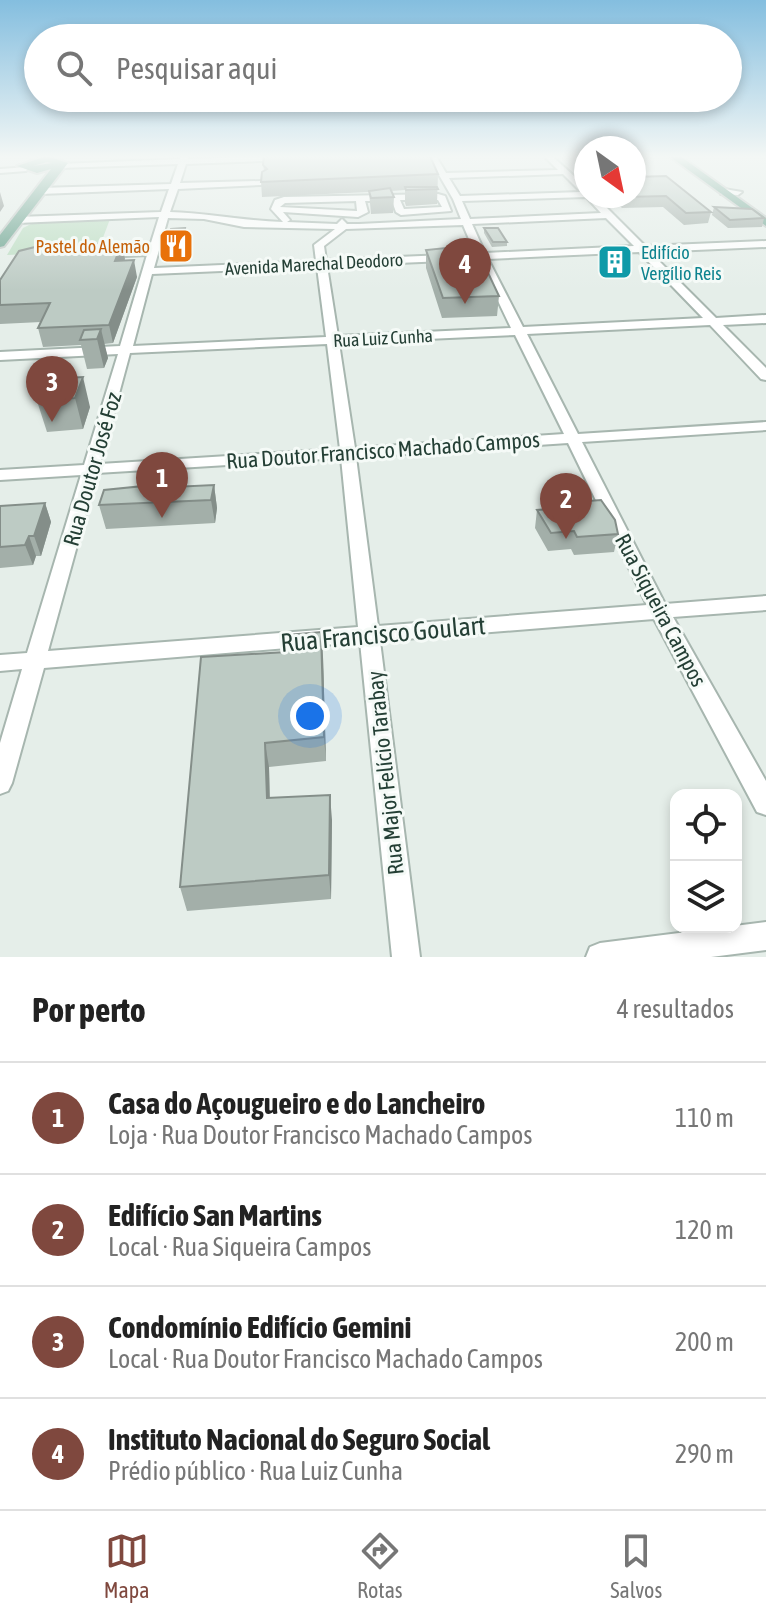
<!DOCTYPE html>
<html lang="pt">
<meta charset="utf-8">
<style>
body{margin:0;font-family:"Asap Condensed",sans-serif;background:#f6f6f6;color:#222}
.controls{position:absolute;right:24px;bottom:24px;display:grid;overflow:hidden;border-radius:16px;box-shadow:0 4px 12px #0003}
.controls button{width:72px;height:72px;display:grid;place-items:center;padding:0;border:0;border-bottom:2px solid #e0e0e0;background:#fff;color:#222;font:40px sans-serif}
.compass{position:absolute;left:574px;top:136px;width:72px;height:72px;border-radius:50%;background:#fff;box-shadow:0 4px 12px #0003;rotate:147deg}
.you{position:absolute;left:310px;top:716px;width:28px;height:28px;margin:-20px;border:6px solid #fff;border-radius:50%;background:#1a73e8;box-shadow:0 0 0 12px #1a73e833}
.badge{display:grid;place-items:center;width:52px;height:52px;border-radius:50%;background:#7f483e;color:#fff;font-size:26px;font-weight:700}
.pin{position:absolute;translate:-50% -66px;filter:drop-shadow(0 2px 4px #0008)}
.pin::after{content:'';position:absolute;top:42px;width:28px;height:24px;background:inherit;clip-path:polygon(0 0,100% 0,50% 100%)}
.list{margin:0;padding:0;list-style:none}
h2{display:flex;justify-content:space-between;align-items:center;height:104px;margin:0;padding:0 32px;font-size:34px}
h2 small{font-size:26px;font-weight:400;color:#767676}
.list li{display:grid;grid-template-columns:52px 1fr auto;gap:24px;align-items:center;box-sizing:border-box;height:112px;padding:0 32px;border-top:2px solid #e0e0e0}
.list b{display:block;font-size:30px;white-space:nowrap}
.list p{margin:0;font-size:26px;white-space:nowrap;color:#767676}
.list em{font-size:26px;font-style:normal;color:#767676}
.icon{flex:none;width:44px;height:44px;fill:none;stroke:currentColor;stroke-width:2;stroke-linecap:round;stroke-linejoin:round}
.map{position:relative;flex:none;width:766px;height:957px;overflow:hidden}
.search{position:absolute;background:#fff;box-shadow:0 4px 12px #0003;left:24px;right:24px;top:24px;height:88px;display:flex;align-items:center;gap:20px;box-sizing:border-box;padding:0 28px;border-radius:44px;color:#767676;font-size:30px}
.sheet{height:552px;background:#fff}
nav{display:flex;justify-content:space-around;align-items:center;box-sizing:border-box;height:112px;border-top:2px solid #e0e0e0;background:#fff;font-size:22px;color:#767676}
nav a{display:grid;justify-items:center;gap:4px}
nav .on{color:#7f483e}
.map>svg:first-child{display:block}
.green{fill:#bedec4}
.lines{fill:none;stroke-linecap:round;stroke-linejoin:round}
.minor-casing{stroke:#a7b6af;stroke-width:4}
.major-casing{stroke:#c2c9c6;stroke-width:4}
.minor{fill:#fff;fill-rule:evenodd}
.major{fill:#6aa28e;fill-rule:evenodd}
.wall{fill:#a3afa9}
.shaded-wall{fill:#848e89}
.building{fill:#bdcbc4;stroke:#848e89;stroke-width:2}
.labels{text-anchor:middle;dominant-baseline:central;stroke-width:6;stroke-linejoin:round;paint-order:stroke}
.far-food-label{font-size:18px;fill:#c56008;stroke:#f5faf7;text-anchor:end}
.far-culture-label{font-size:18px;fill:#0d838f;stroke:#f5faf7;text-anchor:start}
.far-street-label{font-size:18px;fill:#243f35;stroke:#f5faf7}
.street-label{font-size:22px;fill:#243f35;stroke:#f5faf7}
.near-street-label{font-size:26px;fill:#243f35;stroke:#f5faf7}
</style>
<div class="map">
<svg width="766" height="957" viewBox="0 0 766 957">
<rect width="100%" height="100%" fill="#e5eee9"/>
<path class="green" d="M 110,219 L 98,251 L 7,255 L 23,228 L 31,224 Z"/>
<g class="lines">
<defs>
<path id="minor" d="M 181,156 L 189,156 L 188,159 L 277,156 L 289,158 L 285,160 L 186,164 L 180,183 L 261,181 L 265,183 L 261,185 L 178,189 L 170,212 C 208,213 245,221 283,222 L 271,209 L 275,200 L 284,197 L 438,194 L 445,196 L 451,211 L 401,215 L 396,212 L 392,201 L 365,201 L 368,212 L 358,217 L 283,212 L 290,220 L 287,222 L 337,224 L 342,219 L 347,224 L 359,224 L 461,219 L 453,199 L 428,156 L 436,156 L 446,173 L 558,170 L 544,156 L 552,156 L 586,187 L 586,196 L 595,196 L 645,246 L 766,241 L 766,247 L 650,252 L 716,318 L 766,315 L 766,323 L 723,325 L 766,368 L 766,380 L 761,379 L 710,325 L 527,334 L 578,434 L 766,422 L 766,430 L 582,442 L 665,604 L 766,596 L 766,610 L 673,617 L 766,781 L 766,815 L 757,812 L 654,619 L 380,641 L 420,957 L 392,957 L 360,642 L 44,668 L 12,783 L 8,791 L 0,794 L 0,743 L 22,669 L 0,671 L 0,655 L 27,653 L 81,475 L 0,480 L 0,470 L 84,465 L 118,354 L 0,360 L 0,352 L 120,346 L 147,255 L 105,257 L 100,254 L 105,251 L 149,249 L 159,217 L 17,223 L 12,220 L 17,217 L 161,212 L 169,189 L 40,194 L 36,191 L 40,188 L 171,184 L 178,164 L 59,168 L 55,166 L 59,164 L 180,159 ZM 563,174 L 581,192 L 460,196 L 449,178 ZM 586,197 L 601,213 L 470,219 L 462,201 ZM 400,200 L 438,200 L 442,207 L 404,209 ZM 356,201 L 357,211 L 280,207 L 285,203 ZM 168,218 L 204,219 L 244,227 L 335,229 L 314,245 L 316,261 L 154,268 ZM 606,218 L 634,246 L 485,253 L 472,224 ZM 463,225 L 475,253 L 471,256 L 478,259 L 511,328 L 338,336 L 327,266 L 445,261 L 450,258 L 445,255 L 326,260 L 324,246 L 346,229 ZM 639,252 L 703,318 L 523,327 L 488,259 ZM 317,267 L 326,337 L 133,346 L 152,274 ZM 515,335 L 564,434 L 355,448 L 339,343 ZM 327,344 L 340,449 L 100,464 L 130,353 ZM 568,443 L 647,605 L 378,626 L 356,457 ZM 341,458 L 358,627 L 48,651 L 97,473 Z
M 29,167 L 26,171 L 0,173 L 0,169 Z
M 724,189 L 742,192 L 738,195 L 721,194 L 721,190 Z
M 766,922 L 766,950 L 711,957 L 586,957 L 590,947 L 600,943 Z"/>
<path id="major" d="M 47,156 L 68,163 L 4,246 L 0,247 L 0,235 L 51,169 L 37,173 L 17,166 ZM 47,162 L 52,163 L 33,166 Z
M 669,156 L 680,156 L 766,218 L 766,226 Z"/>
</defs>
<use href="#minor" class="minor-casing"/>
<use href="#major" class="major-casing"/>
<use href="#minor" class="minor"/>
<use href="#major" class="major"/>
</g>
<path class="wall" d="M 263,165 L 438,174 L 437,204 L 406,206 L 405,203 L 405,190 L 391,191 L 394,197 L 393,213 L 371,214 L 369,192 L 262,197 L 261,182 L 264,171 Z
M 634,177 L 711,212 L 708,223 L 684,225 L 663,207 L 622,208 L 609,196 L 634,196 Z
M 714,207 L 764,218 L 762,227 L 728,228 L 712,215 Z
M 185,228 L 186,232 L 183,248 L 167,248 L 167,244 Z
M 484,228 L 507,242 L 507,246 L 492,247 L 484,233 Z
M 122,243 L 124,260 L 137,277 L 113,343 L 104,344 L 108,358 L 104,368 L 87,369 L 81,345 L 43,347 L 38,328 L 41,322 L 0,324 L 0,280 Z
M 426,250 L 499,296 L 497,316 L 442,318 L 426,268 Z
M 47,379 L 90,407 L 83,429 L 47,432 L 37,401 Z
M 214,485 L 217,508 L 215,523 L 106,529 L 99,505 Z
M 45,503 L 51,522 L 41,556 L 36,556 L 33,565 L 0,568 L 0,506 Z
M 562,503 L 618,534 L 614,552 L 574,555 L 571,549 L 548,551 L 535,528 L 537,510 L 561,508 Z
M 201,657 L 323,657 L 326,761 L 269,767 L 270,798 L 332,820 L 331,899 L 187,911 L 180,887 Z"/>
<path class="shaded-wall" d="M 0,192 L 4,206 L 0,212 Z
M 122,243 L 125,259 L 118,278 L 115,261 Z
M 134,260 L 137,277 L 113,343 L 109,325 Z
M 101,329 L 108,358 L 104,368 L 97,339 Z
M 83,377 L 90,407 L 83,429 L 75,398 Z
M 214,485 L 217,508 L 215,523 L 211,500 Z
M 45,503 L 51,522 L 41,556 L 34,536 Z
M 29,536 L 36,556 L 33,565 L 25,545 Z
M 321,632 L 323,657 L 326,761 L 324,737 Z
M 265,743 L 269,767 L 270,822 L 267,798 Z
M 330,795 L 332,820 L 331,899 L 329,875 Z"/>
<path class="building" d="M 264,156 L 430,156 L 438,174 L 261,182 L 262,172 L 267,169 L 263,165 Z
M 666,176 L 711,212 L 686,213 L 666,196 L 624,197 L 622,196 L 634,196 L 634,177 Z
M 405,187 L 437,187 L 438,189 L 406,190 Z
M 390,188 L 394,197 L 371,198 L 369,191 Z
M 714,207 L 752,209 L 764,218 L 730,220 Z
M 185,228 L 182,243 L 167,244 L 171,229 Z
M 484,228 L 498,228 L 507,242 L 493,242 Z
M 122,243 L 115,261 L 134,260 L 109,325 L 38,328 L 50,303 L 0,305 L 0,280 L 19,251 L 39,246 Z
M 475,245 L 499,296 L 443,298 L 426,250 Z
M 101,329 L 97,339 L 80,340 L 84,330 Z
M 83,377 L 75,398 L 37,401 L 47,379 Z
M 174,483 L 173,487 L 214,485 L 211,500 L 99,505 L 104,490 Z
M 601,500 L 615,520 L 618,534 L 577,537 L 574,531 L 551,533 L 537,510 L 565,508 L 562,503 Z
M 45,503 L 34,536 L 29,536 L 25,545 L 0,547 L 0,506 Z
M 321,632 L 324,737 L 265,743 L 267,798 L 330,795 L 329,875 L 180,887 L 201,657 L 286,652 L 287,635 Z"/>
<linearGradient id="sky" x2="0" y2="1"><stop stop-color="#84bedf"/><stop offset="0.54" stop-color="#f3f7f5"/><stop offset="1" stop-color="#f3f7f5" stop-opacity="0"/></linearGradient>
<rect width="766" height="290" fill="url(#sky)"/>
<defs>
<symbol id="restaurant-square" viewBox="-11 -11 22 22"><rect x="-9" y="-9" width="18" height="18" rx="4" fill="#e8710a" stroke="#f5faf7"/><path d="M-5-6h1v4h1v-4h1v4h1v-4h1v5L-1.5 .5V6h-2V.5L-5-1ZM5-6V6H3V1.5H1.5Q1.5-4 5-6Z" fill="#fff"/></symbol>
<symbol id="building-square" viewBox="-11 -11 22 22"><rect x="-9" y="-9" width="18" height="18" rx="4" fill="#0f9aa8" stroke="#f5faf7"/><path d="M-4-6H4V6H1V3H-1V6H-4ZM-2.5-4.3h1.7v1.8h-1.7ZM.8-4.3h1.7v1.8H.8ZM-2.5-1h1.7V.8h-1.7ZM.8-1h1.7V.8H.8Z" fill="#fff"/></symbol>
</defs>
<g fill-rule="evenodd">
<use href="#restaurant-square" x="156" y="226" width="40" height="40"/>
<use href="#building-square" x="595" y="242" width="40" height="40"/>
</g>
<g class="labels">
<g class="far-food-label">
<text x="150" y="246">Pastel do Alemão</text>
</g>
<g class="far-culture-label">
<text x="641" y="252">Edifício<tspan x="641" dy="21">Vergílio Reis</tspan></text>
</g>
<g class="far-street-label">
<text transform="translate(314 264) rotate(-3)">Avenida Marechal Deodoro</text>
<text transform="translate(383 338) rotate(-3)">Rua Luiz Cunha</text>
</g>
<g class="street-label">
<text transform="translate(383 450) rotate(-4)">Rua Doutor Francisco Machado Campos</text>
<text transform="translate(92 469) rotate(-74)">Rua Doutor José Foz</text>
<text transform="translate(661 610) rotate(62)">Rua Siqueira Campos</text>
<text transform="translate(385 773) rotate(-96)">Rua Major Felício Tarabay</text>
</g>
<g class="near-street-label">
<text transform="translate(383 634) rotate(-5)">Rua Francisco Goulart</text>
</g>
</g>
</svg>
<div class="controls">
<button><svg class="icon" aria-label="locate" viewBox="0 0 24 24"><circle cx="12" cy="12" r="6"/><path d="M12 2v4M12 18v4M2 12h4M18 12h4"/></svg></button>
<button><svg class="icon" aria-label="layers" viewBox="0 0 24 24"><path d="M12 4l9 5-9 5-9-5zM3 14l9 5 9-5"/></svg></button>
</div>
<svg class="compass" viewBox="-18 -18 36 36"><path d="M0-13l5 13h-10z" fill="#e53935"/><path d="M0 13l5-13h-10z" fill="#767676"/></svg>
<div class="you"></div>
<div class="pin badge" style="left:162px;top:518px">1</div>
<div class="pin badge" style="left:566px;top:539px">2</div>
<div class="pin badge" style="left:52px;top:422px">3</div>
<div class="pin badge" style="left:465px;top:304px">4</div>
<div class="search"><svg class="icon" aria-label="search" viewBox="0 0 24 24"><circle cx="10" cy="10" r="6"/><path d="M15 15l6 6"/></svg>Pesquisar aqui</div>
</div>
<section class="sheet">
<h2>Por perto<small>4 resultados</small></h2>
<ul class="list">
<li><span class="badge">1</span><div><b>Casa do Açougueiro e do Lancheiro</b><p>Loja · Rua Doutor Francisco Machado Campos</p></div><em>110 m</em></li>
<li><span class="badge">2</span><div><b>Edifício San Martins</b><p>Local · Rua Siqueira Campos</p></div><em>120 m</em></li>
<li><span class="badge">3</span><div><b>Condomínio Edifício Gemini</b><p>Local · Rua Doutor Francisco Machado Campos</p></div><em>200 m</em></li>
<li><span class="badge">4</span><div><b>Instituto Nacional do Seguro Social</b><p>Prédio público · Rua Luiz Cunha</p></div><em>290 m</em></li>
</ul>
</section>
<nav>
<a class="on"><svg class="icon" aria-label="map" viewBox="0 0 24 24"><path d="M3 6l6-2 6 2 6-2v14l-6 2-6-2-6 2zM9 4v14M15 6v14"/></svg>Mapa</a>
<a><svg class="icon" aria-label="directions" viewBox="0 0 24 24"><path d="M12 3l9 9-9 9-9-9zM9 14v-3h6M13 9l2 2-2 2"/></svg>Rotas</a>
<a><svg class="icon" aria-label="saved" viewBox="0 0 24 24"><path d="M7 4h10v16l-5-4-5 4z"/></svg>Salvos</a>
</nav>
